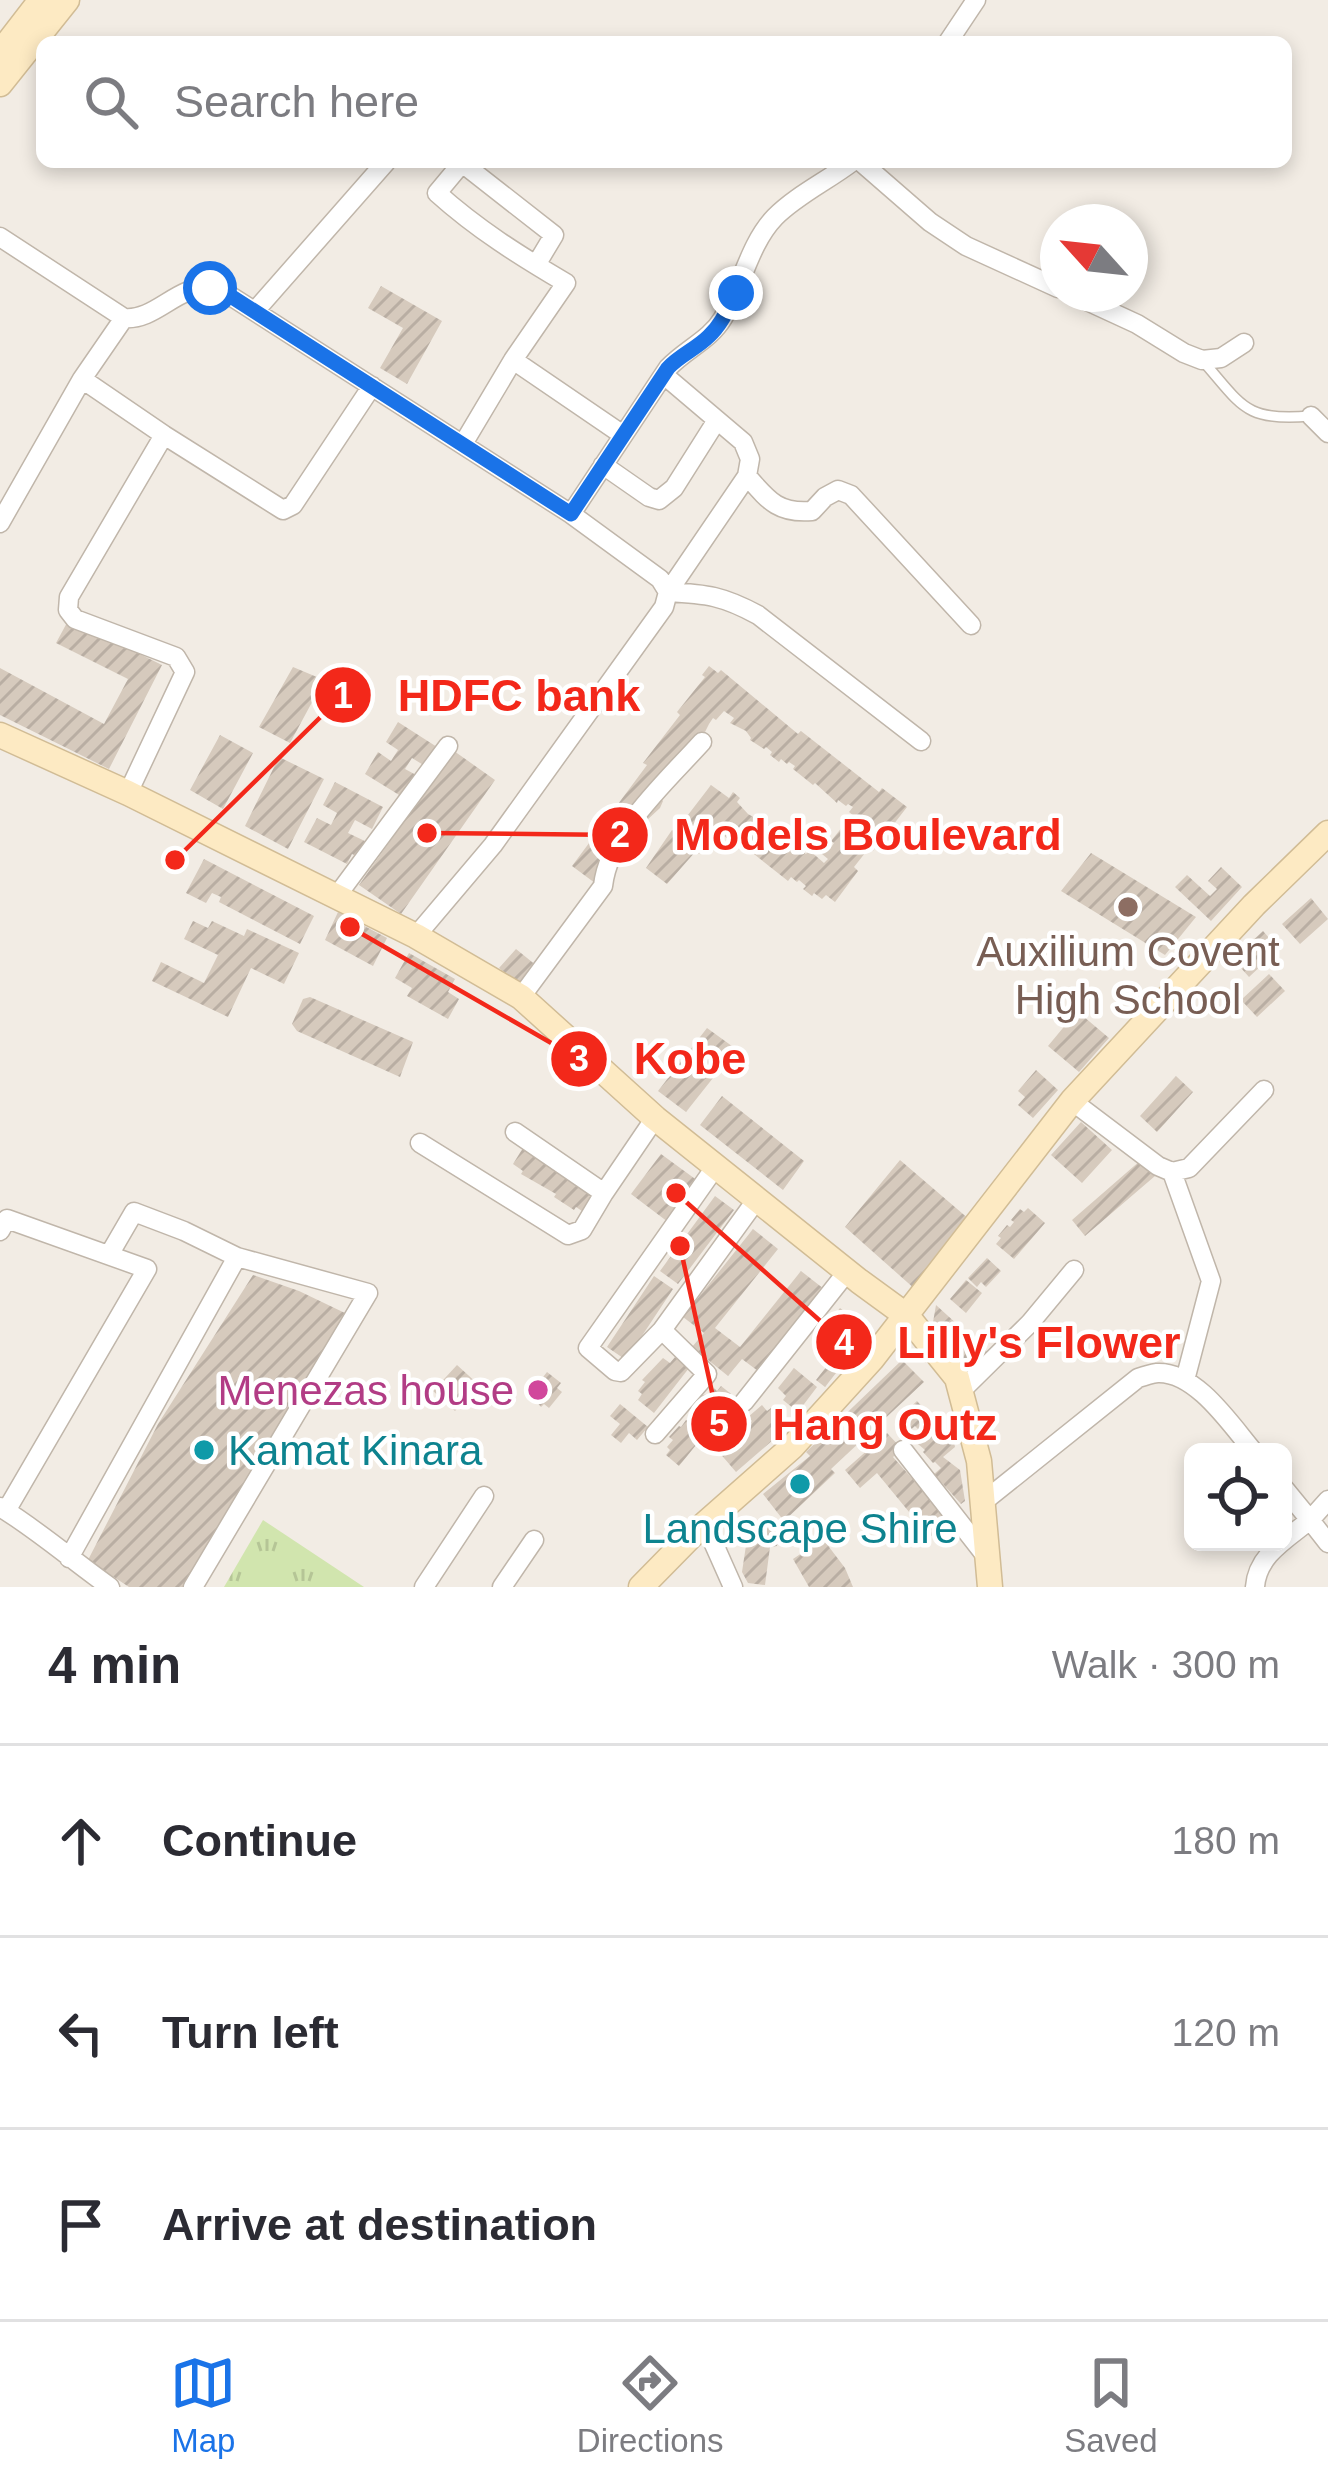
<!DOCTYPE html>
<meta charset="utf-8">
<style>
body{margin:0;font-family:Helvetica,sans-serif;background:#f7f7f7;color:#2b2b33}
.controls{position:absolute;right:36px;bottom:36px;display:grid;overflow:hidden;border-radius:18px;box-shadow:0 6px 18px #0003}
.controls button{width:108px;height:108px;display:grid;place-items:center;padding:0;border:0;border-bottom:3px solid #e1e1e2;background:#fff;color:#2b2b33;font:60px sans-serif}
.compass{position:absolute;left:1040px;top:204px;width:108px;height:108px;border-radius:50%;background:#fff;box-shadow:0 6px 18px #0003;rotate:297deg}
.stop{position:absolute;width:36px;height:36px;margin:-27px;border:9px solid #1a73e8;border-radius:50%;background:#fff}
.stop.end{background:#1a73e8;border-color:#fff;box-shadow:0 3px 12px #0008}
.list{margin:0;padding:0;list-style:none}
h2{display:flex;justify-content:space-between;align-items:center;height:156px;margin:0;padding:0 48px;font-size:51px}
h2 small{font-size:39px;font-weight:400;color:#7c7c81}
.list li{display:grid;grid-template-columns:78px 1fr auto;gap:36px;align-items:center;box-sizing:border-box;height:192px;padding:0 48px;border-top:3px solid #e1e1e2}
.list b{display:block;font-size:45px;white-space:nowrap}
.list em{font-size:39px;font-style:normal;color:#7c7c81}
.icon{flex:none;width:66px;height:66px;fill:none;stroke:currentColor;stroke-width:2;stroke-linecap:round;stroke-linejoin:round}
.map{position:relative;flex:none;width:1328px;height:1587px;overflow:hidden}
.search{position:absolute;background:#fff;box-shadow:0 6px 18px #0003;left:36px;right:36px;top:36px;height:132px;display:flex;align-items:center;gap:30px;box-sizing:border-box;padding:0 42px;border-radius:18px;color:#7c7c81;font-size:45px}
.sheet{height:732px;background:#fff}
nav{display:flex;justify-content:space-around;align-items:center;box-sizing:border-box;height:168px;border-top:3px solid #e1e1e2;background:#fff;font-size:33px;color:#7c7c81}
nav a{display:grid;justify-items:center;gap:6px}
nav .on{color:#1a73e8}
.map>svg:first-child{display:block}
.grass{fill:url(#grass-tufts)}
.building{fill:url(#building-hatch)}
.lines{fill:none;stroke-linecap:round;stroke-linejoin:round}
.lane-casing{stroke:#c0b6aa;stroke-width:12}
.street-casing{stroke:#c0b6aa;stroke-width:21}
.secondary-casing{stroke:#d1bc95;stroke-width:27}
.lane{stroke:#fff;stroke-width:9}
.street{stroke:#fff;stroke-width:18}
.secondary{stroke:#fdeac3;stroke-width:24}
.route{stroke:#1a73e8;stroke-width:15}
.education-dot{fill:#8d6e63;stroke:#fff;stroke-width:4.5}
.hotel-dot{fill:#d1479c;stroke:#fff;stroke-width:4.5}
.culture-dot{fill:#0f9aa8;stroke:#fff;stroke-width:4.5}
.labels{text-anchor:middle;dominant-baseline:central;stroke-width:9;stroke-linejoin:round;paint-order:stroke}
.education-label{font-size:42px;fill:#785e54;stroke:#fff}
.hotel-label{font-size:42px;fill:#b23c85;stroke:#fff;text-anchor:end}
.culture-label{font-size:42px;fill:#0d838f;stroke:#fff;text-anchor:start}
.leader{fill:none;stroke:#f3281a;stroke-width:4.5}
.callout-dot{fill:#f3281a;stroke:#fff;stroke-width:4.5}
.mark-label{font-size:36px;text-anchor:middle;font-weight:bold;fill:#fff}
.callout-label{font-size:45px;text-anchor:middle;font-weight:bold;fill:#f3281a;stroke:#fff;stroke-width:9;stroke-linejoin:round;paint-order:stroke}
</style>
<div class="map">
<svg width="1328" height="1587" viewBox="0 0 1328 1587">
<defs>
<pattern id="grass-tufts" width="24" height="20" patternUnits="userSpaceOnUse" patternTransform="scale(3)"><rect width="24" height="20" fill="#d1e5ae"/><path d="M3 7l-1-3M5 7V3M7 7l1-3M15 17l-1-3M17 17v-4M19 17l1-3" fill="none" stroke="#b5c596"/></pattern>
<pattern id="building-hatch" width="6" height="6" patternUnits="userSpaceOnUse" patternTransform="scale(3)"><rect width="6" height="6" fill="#d6cabd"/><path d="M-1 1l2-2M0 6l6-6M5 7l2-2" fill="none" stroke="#b9aea3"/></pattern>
</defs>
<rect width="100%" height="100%" fill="#f2ece4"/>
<path class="grass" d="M 263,1520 L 364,1587 L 224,1587 Z"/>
<path class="building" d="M 381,286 L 442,321 L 407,384 L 380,368 L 403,328 L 368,308 Z
M 69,619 L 162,665 L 109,769 L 0,715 L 0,668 L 104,724 L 128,679 L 56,643 Z
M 709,666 L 718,673 L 721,670 L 798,734 L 801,731 L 879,792 L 882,788 L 907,807 L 873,851 L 869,848 L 854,867 L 858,871 L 835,902 L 826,895 L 822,899 L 814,893 L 812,896 L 803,889 L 806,886 L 799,880 L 797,882 L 791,877 L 788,881 L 740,843 L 737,846 L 715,829 L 699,854 L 696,851 L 667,884 L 646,868 L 672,830 L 678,834 L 684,826 L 681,824 L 711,785 L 729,798 L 733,792 L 740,798 L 737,802 L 748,814 L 757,819 L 759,816 L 772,829 L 774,826 L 781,832 L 783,830 L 790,835 L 788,837 L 795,843 L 793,846 L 799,851 L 800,849 L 806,854 L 809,850 L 824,863 L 828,859 L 822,854 L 827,846 L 830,849 L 834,843 L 831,841 L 843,826 L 850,831 L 859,820 L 849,812 L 853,807 L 848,804 L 846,806 L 838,800 L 837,803 L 815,783 L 813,785 L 793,769 L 795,766 L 789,762 L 787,764 L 781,759 L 779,762 L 770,755 L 772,752 L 766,747 L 764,749 L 750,740 L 751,738 L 746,731 L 730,723 L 734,718 L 724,711 L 716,720 L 713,718 L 709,724 L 705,732 L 708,734 L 661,799 L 663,801 L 660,808 L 646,821 L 643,820 L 635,834 L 637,836 L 599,886 L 572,866 L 647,765 L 643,763 L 680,715 L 677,712 L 705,677 L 702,675 Z
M 293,667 L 324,680 L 290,743 L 259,727 Z
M 398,722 L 437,747 L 425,766 L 412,758 L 405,769 L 418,776 L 404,798 L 365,774 L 378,752 L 391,761 L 398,750 L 386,742 Z
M 220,735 L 253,753 L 223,809 L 190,790 Z
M 454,751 L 495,780 L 401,914 L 359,885 Z
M 279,757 L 324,779 L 288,849 L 245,826 Z
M 335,782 L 383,807 L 372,829 L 355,820 L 348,833 L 369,843 L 362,859 L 352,854 L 347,864 L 304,842 L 317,818 L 331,825 L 337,813 L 323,805 Z
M 1091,853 L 1196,917 L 1165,955 L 1061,891 Z
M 204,859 L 314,916 L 300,944 L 219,902 L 221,897 L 212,893 L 206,903 L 186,893 Z
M 1221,867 L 1242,887 L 1211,921 L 1175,887 L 1187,875 L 1210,896 L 1217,889 L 1208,881 Z
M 1311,898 L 1328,919 L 1300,944 L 1282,924 Z
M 338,912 L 387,938 L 373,966 L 325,940 Z
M 193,921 L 208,928 L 212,921 L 244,936 L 247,929 L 299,953 L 284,984 L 251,968 L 228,1017 L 152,981 L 161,962 L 204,983 L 218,955 L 184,939 Z
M 1263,931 L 1279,949 L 1249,977 L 1232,958 L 1245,946 L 1252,954 L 1258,949 L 1251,942 Z
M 516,949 L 548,975 L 533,995 L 499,968 Z
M 409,953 L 455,979 L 448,992 L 459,999 L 448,1019 L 407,996 L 412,988 L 395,978 Z
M 1269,974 L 1285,991 L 1257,1017 L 1241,1000 Z
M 310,997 L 413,1042 L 400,1077 L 297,1031 L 292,1024 L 303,999 Z
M 1077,1011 L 1109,1038 L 1079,1072 L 1048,1046 Z
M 707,1028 L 736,1049 L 686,1112 L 658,1091 Z
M 1036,1070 L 1058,1090 L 1033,1118 L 1018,1105 L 1025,1097 L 1018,1091 Z
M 1176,1076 L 1193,1092 L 1157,1132 L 1140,1116 Z
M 722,1096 L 804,1161 L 783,1190 L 700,1125 Z
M 1081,1122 L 1112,1150 L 1082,1183 L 1051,1155 Z
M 523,1148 L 597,1193 L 588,1215 L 576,1207 L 574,1210 L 554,1197 L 556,1194 L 521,1174 L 523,1171 L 513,1164 Z
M 661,1154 L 698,1181 L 668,1222 L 631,1194 Z
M 900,1160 L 970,1220 L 916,1290 L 845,1227 Z
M 1141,1160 L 1155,1176 L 1085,1236 L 1072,1220 Z
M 715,1196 L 734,1210 L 678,1284 L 660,1271 Z
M 1028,1208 L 1045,1223 L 1014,1259 L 996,1244 L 1001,1238 L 998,1236 L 1007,1225 L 1010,1227 L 1014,1222 L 1011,1220 L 1020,1209 L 1024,1212 Z
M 753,1229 L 778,1249 L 715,1328 L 740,1347 L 801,1271 L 824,1289 L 758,1371 L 742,1359 L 728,1376 L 692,1347 L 704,1333 L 683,1317 Z
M 987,1258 L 1001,1271 L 986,1287 L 981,1282 L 977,1287 L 968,1278 Z
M 253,1275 L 299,1291 L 347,1314 L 183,1587 L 129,1587 L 88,1560 L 158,1424 Z
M 654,1276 L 673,1289 L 626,1360 L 607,1347 Z
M 966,1280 L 982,1293 L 966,1313 L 950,1299 Z
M 936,1305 L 992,1356 L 976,1374 L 932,1328 Z
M 840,1308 L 869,1331 L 825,1387 L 816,1380 L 834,1357 L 818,1345 L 824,1338 L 820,1334 Z
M 675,1357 L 689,1368 L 654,1413 L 638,1400 L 642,1394 L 638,1391 L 645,1382 L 642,1380 L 663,1358 L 670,1363 Z
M 902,1360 L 924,1382 L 831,1469 L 835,1473 L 784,1521 L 763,1494 L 810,1456 L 806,1452 Z
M 457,1365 L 479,1385 L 455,1411 L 433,1391 Z
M 794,1368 L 817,1387 L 798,1412 L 783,1400 L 786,1396 L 778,1388 Z
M 547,1372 L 561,1383 L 557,1388 L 562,1392 L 549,1408 L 544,1404 L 541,1407 L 530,1394 Z
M 721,1386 L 735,1397 L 679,1466 L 666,1455 L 670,1450 L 667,1447 L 673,1440 L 669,1437 L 679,1426 L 681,1427 L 686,1420 L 690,1423 L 696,1416 L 693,1413 L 698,1407 L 695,1404 L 702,1395 L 709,1394 L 714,1388 L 717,1391 Z
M 917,1401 L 954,1442 L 955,1447 L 943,1457 L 960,1470 L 965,1501 L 961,1504 L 934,1474 L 941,1468 L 935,1462 L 933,1463 L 923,1452 L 925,1450 L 912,1439 L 921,1432 L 915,1426 L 907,1433 L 896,1421 Z
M 620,1404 L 648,1427 L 637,1440 L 629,1433 L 621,1443 L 611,1435 L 620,1424 L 610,1416 Z
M 762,1405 L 767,1411 L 771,1408 L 788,1427 L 736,1472 L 718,1451 L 752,1421 L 748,1417 Z
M 887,1433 L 902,1449 L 893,1457 L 958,1530 L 941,1546 L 930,1534 L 928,1535 L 877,1473 L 860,1488 L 845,1470 Z
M 750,1519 L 780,1522 L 777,1546 L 770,1547 L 765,1585 L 748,1583 L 742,1572 Z
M 823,1539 L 845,1568 L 853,1587 L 809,1587 L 793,1559 Z"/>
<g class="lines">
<defs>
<path id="lane" d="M 1202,360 C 1242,405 1244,422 1310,416"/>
<path id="street" d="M 948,42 L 976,0
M 861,162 L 930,222 L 966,246 L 1058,288
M 0,237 L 124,318 C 156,321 178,284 210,288 C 217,289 223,292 229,295 L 571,514
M 1072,294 L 1137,324 L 1184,353 L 1202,360 L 1221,358 L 1244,343
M 255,311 L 386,162
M 513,360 L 623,435
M 664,375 L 743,442 L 750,459 L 747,476 L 668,592 C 707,594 723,596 758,615 L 921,741
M 82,379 L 164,435 L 283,510 L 293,505 L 372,386
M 1311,416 L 1328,433
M 463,444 L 513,360 L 566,283 C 520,256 477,229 437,193 L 462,163 L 554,235 L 536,265
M 603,465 L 649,497 L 659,500 L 674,488 L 717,420
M 747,476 C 768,500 778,514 812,511 L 825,497 L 838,490 L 851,495 L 971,625
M 0,523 L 82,379 L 124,318
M 128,793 L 185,672 L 176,657 L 75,619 L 68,610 L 69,597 L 164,435
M 336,897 L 448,746
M 416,936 L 493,845 L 664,607 L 668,592 L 660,579 L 571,514 L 668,368 C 686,349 710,340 723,318 C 742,286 749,244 775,217 C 797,195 827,181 852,162
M 521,997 L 603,886 C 609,832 667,781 702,742
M 1072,1101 L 1158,1166 L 1172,1172 L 1189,1168 L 1264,1090
M 515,1132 L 604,1193 L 655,1118
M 420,1143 L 568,1235 L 582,1230 L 604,1193
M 1172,1172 L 1211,1281 L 1185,1380
M 0,1231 L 7,1219 L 147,1269 L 6,1511
M 109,1255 L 134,1212 L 184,1231 L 237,1257 L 368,1293 L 193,1587
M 662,1330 L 621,1372 L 615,1371 L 588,1348 L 716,1166
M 961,1391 L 1030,1323 L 1074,1270
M 744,1402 L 847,1272
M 655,1434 L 707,1374 L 662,1330 L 757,1199
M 903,1450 L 989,1560
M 1283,1487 L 1310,1520 L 1328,1500
M 983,1502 L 1138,1378 C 1144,1376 1150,1374 1157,1373 C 1196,1371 1231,1425 1254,1452
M 0,1507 C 39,1531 72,1560 110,1587
M 705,1524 L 733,1587
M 69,1558 L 237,1257
M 424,1587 L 484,1496
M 502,1587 L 534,1540
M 1255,1587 C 1257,1555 1287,1539 1310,1520 L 1328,1543"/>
<path id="secondary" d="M 0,53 L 41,0
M 0,84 L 67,0
M 0,735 L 128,793 L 416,936 L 521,997 L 655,1118 L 859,1281 L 907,1316 L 957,1378 L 979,1461 L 990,1587
M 641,1587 L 690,1537 L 792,1447 L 872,1359 L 1072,1101 L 1254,905 L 1328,833"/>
</defs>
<use href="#lane" class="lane-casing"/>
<use href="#street" class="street-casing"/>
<use href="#secondary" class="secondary-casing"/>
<use href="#lane" class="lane"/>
<use href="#street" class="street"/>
<use href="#secondary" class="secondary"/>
</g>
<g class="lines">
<path class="route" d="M 210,288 L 229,295 L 571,514 L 668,368 C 680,355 696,349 709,336 C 722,324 728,308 736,293"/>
</g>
<circle class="education-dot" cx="1128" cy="907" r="12"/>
<circle class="hotel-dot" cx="538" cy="1390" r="12"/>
<g class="culture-dot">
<circle cx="204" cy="1450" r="12"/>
<circle cx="800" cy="1484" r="12"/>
</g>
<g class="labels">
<g class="education-label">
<text x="1128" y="951">Auxilium Covent<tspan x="1128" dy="48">High School</tspan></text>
</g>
<g class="hotel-label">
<text x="514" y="1390">Menezas house</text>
</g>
<g class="culture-label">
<text x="228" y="1450">Kamat Kinara</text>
<text x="800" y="1528" text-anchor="middle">Landscape Shire</text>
</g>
</g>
<path class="leader" d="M175 860L343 695M427 833L620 835M350 927L579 1059M676 1193L844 1342M680 1246L719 1424"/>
<g class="callout-dot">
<circle cx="175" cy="860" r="12"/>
<circle cx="427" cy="833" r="12"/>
<circle cx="350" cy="927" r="12"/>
<circle cx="676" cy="1193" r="12"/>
<circle cx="680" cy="1246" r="12"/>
<circle cx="343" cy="695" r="30"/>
<circle cx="620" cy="835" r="30"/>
<circle cx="579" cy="1059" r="30"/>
<circle cx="844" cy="1342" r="30"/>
<circle cx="719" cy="1424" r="30"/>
</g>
<g class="mark-label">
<text x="343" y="708">1</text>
<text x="620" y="847">2</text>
<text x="579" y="1071">3</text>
<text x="844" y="1355">4</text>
<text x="719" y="1436">5</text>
</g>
<g class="callout-label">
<text x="519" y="711">HDFC bank</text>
<text x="868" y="850">Models Boulevard</text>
<text x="690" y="1074">Kobe</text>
<text x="1039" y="1358">Lilly's Flower</text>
<text x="885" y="1440">Hang Outz</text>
</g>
</svg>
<div class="controls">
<button><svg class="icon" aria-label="locate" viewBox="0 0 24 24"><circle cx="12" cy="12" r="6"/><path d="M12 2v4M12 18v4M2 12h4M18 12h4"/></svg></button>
</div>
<svg class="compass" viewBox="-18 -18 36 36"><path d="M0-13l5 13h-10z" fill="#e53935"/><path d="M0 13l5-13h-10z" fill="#7c7c81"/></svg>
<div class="stop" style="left:210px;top:288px"></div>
<div class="stop end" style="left:736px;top:293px"></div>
<div class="search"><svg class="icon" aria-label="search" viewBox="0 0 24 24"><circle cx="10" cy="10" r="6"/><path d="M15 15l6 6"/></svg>Search here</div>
</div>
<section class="sheet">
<h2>4 min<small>Walk · 300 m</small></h2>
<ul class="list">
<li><svg class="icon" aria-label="ahead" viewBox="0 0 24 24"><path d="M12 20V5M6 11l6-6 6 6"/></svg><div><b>Continue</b></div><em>180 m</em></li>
<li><svg class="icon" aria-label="left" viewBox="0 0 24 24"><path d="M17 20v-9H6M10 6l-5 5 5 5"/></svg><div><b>Turn left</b></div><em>120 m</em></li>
<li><svg class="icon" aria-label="arrive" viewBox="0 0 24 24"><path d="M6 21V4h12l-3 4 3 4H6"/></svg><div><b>Arrive at destination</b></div></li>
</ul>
</section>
<nav>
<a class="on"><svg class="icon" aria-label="map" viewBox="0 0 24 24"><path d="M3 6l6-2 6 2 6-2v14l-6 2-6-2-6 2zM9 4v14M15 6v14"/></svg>Map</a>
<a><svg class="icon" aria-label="directions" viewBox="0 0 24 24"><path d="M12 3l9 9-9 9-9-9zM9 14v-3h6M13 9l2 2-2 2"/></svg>Directions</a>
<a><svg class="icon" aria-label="saved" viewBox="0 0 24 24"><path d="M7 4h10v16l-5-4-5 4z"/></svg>Saved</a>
</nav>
